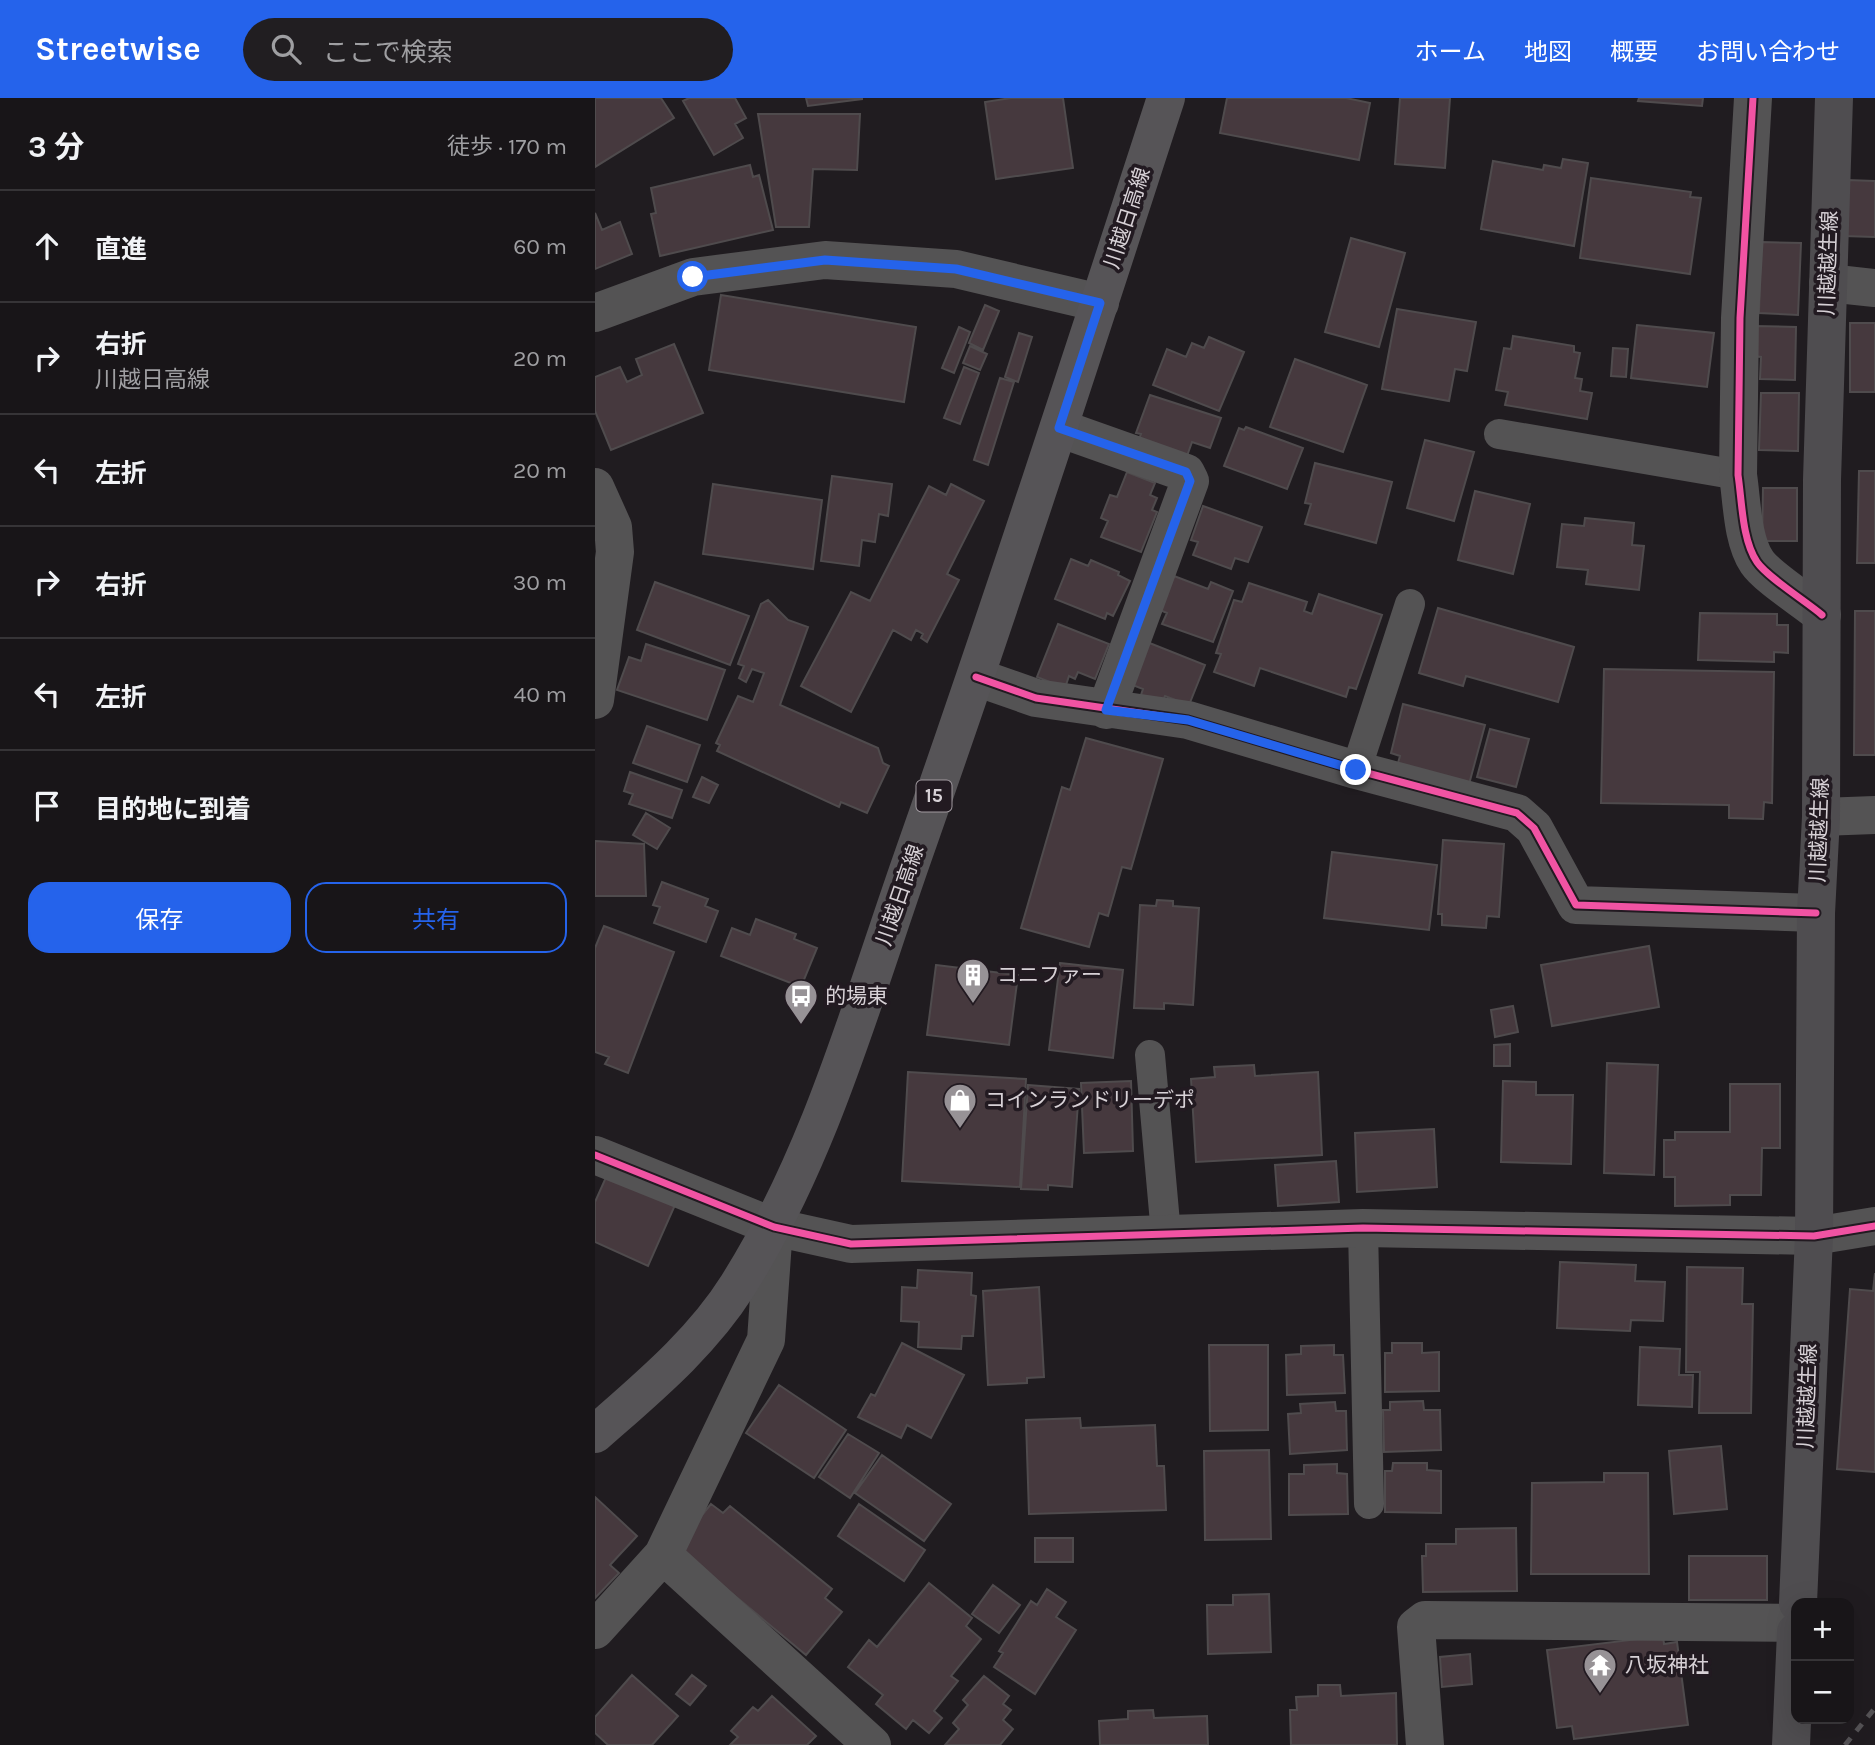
<!DOCTYPE html>
<html lang="ja">
<meta charset="utf-8">
<style>
body{margin:0;font-family:Karla,"Noto Sans JP",sans-serif;background:#211e21;color:#f1f3f6}
.controls{position:absolute;right:21px;bottom:21px;display:grid;overflow:hidden;border-radius:14px;box-shadow:0 7px 28px #0002}
.controls button{width:63px;height:63px;display:grid;place-items:center;padding:0;border:0;border-bottom:2px solid #363437;background:#181518;color:#f1f3f6;font:35px sans-serif}
.stop{position:absolute;width:21px;height:21px;margin:-16px;border:5px solid #2563eb;border-radius:50%;background:#fff}
.stop.end{background:#2563eb;border-color:#fff;box-shadow:0 2px 7px #0008}
.list{margin:0;padding:0;list-style:none}
h2{display:flex;justify-content:space-between;align-items:center;height:91px;margin:0;padding:0 28px;font-size:30px}
h2 small{font-size:23px;font-weight:400;color:#9f9fa2}
.list li{display:grid;grid-template-columns:46px 1fr auto;gap:21px;align-items:center;box-sizing:border-box;height:112px;padding:0 28px;border-top:2px solid #363437}
.list b{display:block;font-size:26px;white-space:nowrap}
.list p{margin:0;font-size:23px;white-space:nowrap;color:#9f9fa2}
.list em{font-size:23px;font-style:normal;color:#9f9fa2}
.actions{display:flex;gap:14px;padding:21px 28px}
.actions a{flex:1;padding:16px 0;border:2px solid #2563eb;border-radius:21px;text-align:center;font-size:24px;color:#2563eb}
.actions .main{background:#2563eb;color:#fff}
.icon{flex:none;width:38px;height:38px;fill:none;stroke:currentColor;stroke-width:2;stroke-linecap:round;stroke-linejoin:round}
.map{position:relative;flex:none;width:1280px;height:1647px;overflow:hidden}
header{display:flex;align-items:center;gap:42px;box-sizing:border-box;height:98px;padding:0 35px;background:#2563eb;color:#fff}
header strong{font-size:33px}
nav{display:flex;gap:38px;margin-inline-start:auto;font-size:24px}
.search{width:490px;height:63px;background:#211e21;display:flex;align-items:center;gap:18px;box-sizing:border-box;padding:0 24px;border-radius:38px;color:#9f9fa2;font-size:26px}
main{display:flex}
aside{flex:1;background:#181518}
.map>svg:first-child{display:block}
.building{fill:#46393e;stroke:#4f4b4d;stroke-width:2}
.lines{fill:none;stroke-linecap:round;stroke-linejoin:round}
.lane{stroke:#545354;stroke-width:30}
.street{stroke:#545354;stroke-width:38}
.secondary{stroke:#4f4d50;stroke-width:38}
.primary{stroke:#565457;stroke-width:38}
.rail{stroke:#545255;stroke-width:5;stroke-dasharray:9 9;stroke-linecap:butt}
.cycleway-casing{stroke:#221a21;stroke-width:11}
.cycleway{stroke:#f153a3;stroke-width:7}
.route{stroke:#2563eb;stroke-width:9}
.labels{text-anchor:middle;dominant-baseline:central;stroke-width:7;stroke-linejoin:round;paint-order:stroke}
.shield{fill:#221a21;stroke:#a19aa0;stroke-width:2}
.shield-label{font-size:19px;font-weight:bold;fill:#d7d1d6}
.street-label{font-size:21px;fill:#d7d1d6;stroke:#221a21}
.poi-label{font-size:21px;fill:#d7d1d6;stroke:#221a21;text-anchor:start}
</style>
<header>
<strong>Streetwise</strong>
<div class="search"><svg class="icon" aria-label="search" viewBox="0 0 24 24"><circle cx="10" cy="10" r="6"/><path d="M15 15l6 6"/></svg>ここで検索</div>
<nav><a>ホーム</a><a>地図</a><a>概要</a><a>お問い合わせ</a></nav>
</header>
<main>
<aside>
<h2>3 分<small>徒歩 · 170 m</small></h2>
<ul class="list">
<li><svg class="icon" aria-label="ahead" viewBox="0 0 24 24"><path d="M12 20V5M6 11l6-6 6 6"/></svg><div><b>直進</b></div><em>60 m</em></li>
<li><svg class="icon" aria-label="right" viewBox="0 0 24 24"><path d="M7 20v-9h11M14 6l5 5-5 5"/></svg><div><b>右折</b><p>川越日高線</p></div><em>20 m</em></li>
<li><svg class="icon" aria-label="left" viewBox="0 0 24 24"><path d="M17 20v-9H6M10 6l-5 5 5 5"/></svg><div><b>左折</b></div><em>20 m</em></li>
<li><svg class="icon" aria-label="right" viewBox="0 0 24 24"><path d="M7 20v-9h11M14 6l5 5-5 5"/></svg><div><b>右折</b></div><em>30 m</em></li>
<li><svg class="icon" aria-label="left" viewBox="0 0 24 24"><path d="M17 20v-9H6M10 6l-5 5 5 5"/></svg><div><b>左折</b></div><em>40 m</em></li>
<li><svg class="icon" aria-label="arrive" viewBox="0 0 24 24"><path d="M6 21V4h12l-3 4 3 4H6"/></svg><div><b>目的地に到着</b></div></li>
</ul>
<div class="actions"><a class="main">保存</a><a>共有</a></div>
</aside>
<div class="map">
<svg width="1280" height="1647" viewBox="0 0 1280 1647">
<rect width="100%" height="100%" fill="#201c20"/>
<path class="building" d="M 0,0 L 66,0 L 79,20 L 0,69 Z
M 94,0 L 140,0 L 151,20 L 140,26 L 148,40 L 119,57 L 88,3 Z
M 211,0 L 267,0 L 267,1 L 213,8 Z
M 416,0 L 468,0 L 478,70 L 401,81 L 390,4 Z
M 632,0 L 751,0 L 775,5 L 764,62 L 625,35 Z
M 805,0 L 855,0 L 850,70 L 800,66 Z
M 1044,0 L 1108,0 L 1107,8 L 1043,3 Z
M 163,16 L 265,16 L 262,72 L 218,71 L 214,129 L 181,129 Z
M 968,61 L 993,65 L 979,148 L 886,131 L 898,63 L 948,72 L 949,67 L 966,70 Z
M 155,67 L 158,79 L 164,77 L 178,132 L 65,158 L 56,116 L 61,115 L 56,90 Z
M 996,80 L 1096,94 L 1095,99 L 1106,100 L 1095,176 L 985,160 Z
M 1252,82 L 1280,83 L 1280,139 L 1249,138 Z
M 0,115 L 7,132 L 25,124 L 37,156 L 0,171 Z
M 756,140 L 810,155 L 784,249 L 730,234 Z
M 1166,144 L 1206,145 L 1203,217 L 1164,215 Z
M 126,197 L 321,229 L 309,304 L 114,272 Z
M 390,207 L 404,213 L 388,252 L 374,245 Z
M 802,211 L 881,224 L 872,273 L 860,271 L 854,303 L 787,291 Z
M 1255,225 L 1280,225 L 1280,294 L 1255,294 Z
M 1042,227 L 1119,235 L 1112,289 L 1036,280 Z
M 1159,228 L 1201,229 L 1200,282 L 1165,281 L 1166,259 L 1158,258 Z
M 364,229 L 375,234 L 359,275 L 347,270 Z
M 424,235 L 437,239 L 423,284 L 410,279 Z
M 918,238 L 979,248 L 979,254 L 985,255 L 980,280 L 987,281 L 985,293 L 997,295 L 992,321 L 910,307 L 913,294 L 901,292 L 909,250 L 916,251 Z
M 614,239 L 649,254 L 624,313 L 558,287 L 572,251 L 591,259 L 597,245 L 609,250 Z
M 79,246 L 108,315 L 16,352 L 0,313 L 0,279 L 25,269 L 32,284 L 47,277 L 41,261 Z
M 375,248 L 392,256 L 385,272 L 368,265 Z
M 1018,250 L 1033,251 L 1031,279 L 1016,278 Z
M 700,261 L 772,287 L 748,354 L 675,329 Z
M 369,269 L 384,275 L 365,326 L 349,320 Z
M 405,280 L 419,284 L 393,367 L 379,362 Z
M 1166,295 L 1204,295 L 1203,353 L 1164,352 Z
M 555,297 L 626,320 L 615,350 L 597,344 L 592,358 L 544,341 L 546,336 L 541,335 Z
M 651,329 L 708,350 L 692,391 L 629,368 L 644,330 L 649,332 Z
M 830,342 L 879,354 L 859,423 L 812,410 Z
M 720,365 L 797,384 L 781,445 L 710,426 L 716,406 L 710,405 Z
M 1264,373 L 1280,373 L 1280,465 L 1262,465 Z
M 532,374 L 560,385 L 555,397 L 562,400 L 557,412 L 562,414 L 546,454 L 506,439 L 513,423 L 506,420 L 515,397 L 522,399 Z
M 237,378 L 297,386 L 293,418 L 284,416 L 280,444 L 267,442 L 264,468 L 226,463 Z
M 118,386 L 227,402 L 218,471 L 108,456 Z
M 356,386 L 389,403 L 352,476 L 364,482 L 332,544 L 326,540 L 328,536 L 321,532 L 316,542 L 298,532 L 256,614 L 206,588 L 256,494 L 275,503 L 334,388 L 351,397 Z
M 1168,390 L 1202,390 L 1202,443 L 1167,443 Z
M 880,393 L 935,406 L 918,476 L 863,462 Z
M 608,408 L 667,429 L 653,464 L 640,460 L 636,471 L 598,457 L 603,444 L 596,442 Z
M 990,420 L 1039,425 L 1037,447 L 1049,448 L 1044,492 L 991,486 L 993,472 L 962,469 L 967,426 L 989,428 Z
M 476,461 L 493,468 L 496,462 L 524,474 L 523,477 L 535,483 L 518,518 L 512,515 L 510,521 L 460,501 Z
M 579,478 L 613,491 L 616,484 L 638,493 L 618,544 L 567,526 L 572,515 L 565,512 Z
M 60,484 L 154,518 L 135,567 L 42,532 Z
M 654,485 L 712,504 L 709,513 L 717,516 L 724,496 L 787,517 L 761,591 L 754,589 L 751,599 L 665,570 L 659,588 L 619,574 L 626,556 L 621,555 L 639,502 L 647,504 Z
M 173,502 L 193,522 L 213,529 L 185,607 L 283,650 L 288,665 L 294,668 L 272,715 L 246,704 L 244,709 L 122,653 L 125,647 L 121,645 L 143,598 L 158,604 L 169,575 L 157,571 L 151,584 L 144,580 L 149,568 L 143,566 L 166,506 Z
M 843,510 L 979,549 L 963,604 L 871,578 L 868,588 L 824,575 Z
M 1260,513 L 1280,513 L 1280,657 L 1259,657 Z
M 1105,515 L 1182,516 L 1182,527 L 1193,527 L 1193,555 L 1179,554 L 1179,564 L 1103,562 Z
M 463,526 L 514,546 L 500,581 L 483,574 L 480,581 L 474,578 L 470,590 L 442,579 Z
M 552,544 L 610,567 L 594,607 L 570,598 L 567,605 L 546,597 L 548,591 L 535,586 Z
M 51,546 L 130,572 L 112,622 L 22,592 L 34,559 L 46,563 Z
M 1009,571 L 1179,574 L 1177,705 L 1169,704 L 1168,721 L 1134,720 L 1134,707 L 1006,705 Z
M 808,606 L 890,627 L 873,690 L 801,672 L 805,658 L 796,655 Z
M 52,628 L 105,647 L 92,684 L 38,665 Z
M 895,631 L 934,641 L 921,689 L 882,679 Z
M 491,640 L 568,661 L 536,771 L 527,769 L 513,818 L 504,815 L 494,849 L 426,830 L 467,689 L 475,692 Z
M 35,674 L 87,692 L 77,720 L 34,706 L 38,696 L 29,693 Z
M 107,679 L 123,687 L 114,705 L 98,699 Z
M 51,715 L 75,730 L 62,751 L 38,737 Z
M 848,742 L 909,746 L 904,819 L 892,818 L 891,830 L 847,827 L 847,816 L 843,816 Z
M 0,743 L 49,746 L 51,798 L 0,798 Z
M 737,754 L 842,767 L 834,832 L 729,820 Z
M 67,784 L 113,801 L 110,808 L 123,813 L 111,844 L 59,825 L 65,809 L 58,807 Z
M 562,802 L 578,803 L 578,808 L 604,810 L 598,907 L 569,905 L 569,911 L 539,910 L 545,807 L 561,808 Z
M 161,821 L 201,836 L 199,841 L 222,850 L 206,889 L 126,858 L 137,830 L 155,837 Z
M 9,828 L 79,854 L 33,975 L 10,966 L 14,959 L 0,954 L 0,850 Z
M 1054,848 L 1064,909 L 957,928 L 946,867 Z
M 465,865 L 528,872 L 518,960 L 454,952 Z
M 341,867 L 423,877 L 414,947 L 332,937 Z
M 918,908 L 923,934 L 900,939 L 896,912 Z
M 915,946 L 915,968 L 899,968 L 899,947 Z
M 1012,965 L 1063,967 L 1059,1077 L 1009,1075 Z
M 659,967 L 660,978 L 723,974 L 727,1057 L 601,1064 L 596,981 L 620,979 L 619,969 Z
M 313,974 L 431,981 L 425,1089 L 307,1083 Z
M 536,983 L 538,1053 L 489,1055 L 486,985 Z
M 908,983 L 941,984 L 941,997 L 978,997 L 976,1066 L 906,1064 Z
M 1135,986 L 1185,986 L 1185,1050 L 1167,1050 L 1166,1097 L 1135,1097 L 1135,1107 L 1080,1108 L 1080,1079 L 1069,1079 L 1069,1042 L 1080,1042 L 1080,1034 L 1135,1034 Z
M 433,987 L 484,991 L 477,1089 L 453,1087 L 453,1092 L 426,1091 Z
M 839,1031 L 842,1089 L 762,1094 L 760,1035 Z
M 741,1063 L 744,1104 L 683,1108 L 680,1067 Z
M 12,1077 L 80,1107 L 53,1168 L 0,1144 L 0,1104 Z
M 965,1164 L 1041,1167 L 1040,1183 L 1070,1184 L 1068,1223 L 1036,1222 L 1035,1233 L 962,1230 Z
M 1092,1169 L 1148,1170 L 1147,1206 L 1158,1206 L 1156,1315 L 1104,1315 L 1105,1274 L 1091,1274 Z
M 323,1172 L 377,1175 L 376,1197 L 381,1198 L 378,1238 L 367,1238 L 366,1251 L 323,1249 L 324,1224 L 306,1223 L 307,1189 L 322,1190 Z
M 1280,1175 L 1280,1374 L 1242,1371 L 1255,1191 L 1278,1193 Z
M 444,1189 L 449,1279 L 432,1280 L 432,1285 L 393,1287 L 388,1193 Z
M 307,1245 L 369,1277 L 336,1340 L 312,1327 L 306,1340 L 263,1319 L 276,1296 L 280,1298 Z
M 797,1245 L 827,1245 L 827,1255 L 844,1254 L 844,1293 L 790,1294 L 790,1255 L 797,1255 Z
M 614,1247 L 673,1247 L 673,1332 L 615,1333 Z
M 739,1247 L 739,1257 L 748,1257 L 750,1295 L 692,1297 L 691,1257 L 706,1256 L 706,1248 Z
M 1045,1249 L 1085,1251 L 1084,1277 L 1098,1277 L 1097,1309 L 1043,1307 Z
M 184,1287 L 251,1332 L 219,1380 L 151,1335 Z
M 828,1303 L 829,1312 L 845,1312 L 846,1352 L 789,1354 L 788,1312 L 795,1312 L 795,1304 Z
M 740,1304 L 741,1313 L 751,1313 L 752,1352 L 695,1356 L 693,1316 L 706,1315 L 705,1306 Z
M 485,1320 L 486,1330 L 560,1327 L 562,1368 L 569,1368 L 571,1412 L 434,1416 L 431,1322 Z
M 253,1336 L 284,1355 L 255,1400 L 224,1379 Z
M 1126,1348 L 1132,1411 L 1079,1416 L 1074,1353 Z
M 674,1352 L 676,1441 L 610,1442 L 609,1353 Z
M 287,1357 L 356,1406 L 329,1443 L 260,1395 Z
M 798,1365 L 832,1365 L 832,1372 L 846,1373 L 846,1415 L 790,1414 L 790,1373 L 797,1373 Z
M 742,1366 L 742,1375 L 752,1376 L 753,1416 L 694,1417 L 694,1376 L 709,1376 L 709,1367 Z
M 1009,1375 L 1053,1375 L 1054,1476 L 936,1476 L 937,1385 L 1009,1384 Z
M 0,1399 L 42,1438 L 15,1467 L 24,1475 L 0,1500 Z
M 116,1406 L 128,1415 L 135,1408 L 237,1491 L 230,1500 L 247,1514 L 211,1557 L 81,1449 Z
M 264,1406 L 330,1452 L 309,1483 L 243,1438 Z
M 921,1430 L 922,1493 L 828,1494 L 827,1458 L 831,1458 L 831,1446 L 861,1446 L 861,1431 Z
M 440,1440 L 478,1440 L 478,1464 L 440,1464 Z
M 1094,1458 L 1172,1458 L 1172,1502 L 1094,1502 Z
M 334,1485 L 377,1520 L 371,1528 L 386,1541 L 356,1578 L 363,1583 L 339,1613 L 347,1620 L 334,1635 L 318,1622 L 311,1631 L 281,1606 L 288,1597 L 253,1569 L 274,1542 L 282,1549 Z
M 398,1487 L 425,1507 L 404,1535 L 377,1516 Z
M 452,1491 L 471,1504 L 461,1519 L 481,1532 L 440,1596 L 399,1569 L 408,1555 L 404,1553 L 436,1503 L 442,1507 Z
M 674,1496 L 676,1554 L 613,1556 L 612,1507 L 638,1507 L 638,1497 Z
M 1068,1538 L 1069,1546 L 1082,1544 L 1093,1627 L 979,1641 L 977,1628 L 962,1630 L 952,1552 Z
M 875,1556 L 877,1586 L 847,1589 L 845,1559 Z
M 37,1577 L 83,1618 L 57,1647 L 13,1647 L 0,1635 L 0,1619 Z
M 97,1577 L 111,1588 L 95,1607 L 81,1596 Z
M 389,1578 L 414,1598 L 408,1606 L 416,1612 L 408,1622 L 418,1631 L 405,1647 L 350,1647 L 364,1631 L 358,1625 L 373,1607 L 368,1602 Z
M 723,1587 L 745,1587 L 746,1598 L 801,1595 L 802,1647 L 696,1647 L 695,1612 L 702,1612 L 701,1599 L 723,1598 Z
M 177,1598 L 221,1638 L 212,1647 L 135,1647 L 143,1639 L 136,1633 L 158,1609 L 163,1613 Z
M 558,1612 L 559,1620 L 612,1618 L 613,1647 L 505,1647 L 504,1623 L 533,1621 L 533,1613 Z"/>
<g class="lines">
<path class="lane" d="M 904,336 L 1143,377
M 761,672 L 815,506
M 555,957 L 571,1136
M 768,1130 L 774,1406"/>
<path class="street" d="M 1158,0 L 1145,220 L 1143,377 C 1147,403 1147,442 1162,464 C 1172,479 1212,504 1227,517
M 1233,185 L 1280,190
M 0,215 L 98,179 L 230,162 L 361,171 L 505,205
M 464,330 L 591,375 L 595,383 L 511,612
M 0,389 L 18,429 L 20,454 L 0,602
M 381,579 L 441,600 L 593,622 L 761,672 L 922,715 L 939,730 L 981,807 L 1221,815
M 1226,719 L 1280,717
M 0,1057 L 179,1129 L 256,1146 L 768,1130 L 1219,1138 L 1280,1128
M 68,1457 L 277,1647
M 0,1532 L 68,1457 L 171,1242 L 179,1129
M 830,1647 L 821,1529 L 830,1522 L 1201,1525"/>
<path class="secondary" d="M 1203,1505 L 1219,1138 L 1221,815 L 1226,719 L 1227,382 L 1239,0
M 1196,1647 L 1201,1534"/>
<path class="primary" d="M 0,1336 C 51,1291 106,1246 143,1187 C 224,1059 266,907 316,764 C 405,511 488,256 571,0"/>
<path class="rail" d="M 1250,1647 L 1280,1610"/>
<defs>
<path id="cycleway" d="M 1158,0 L 1145,220 L 1143,377 C 1147,403 1147,442 1162,464 C 1172,479 1212,504 1227,517
M 381,579 L 441,600 L 593,622 L 761,672 L 922,715 L 939,730 L 981,807 L 1221,815
M 0,1057 L 179,1129 L 256,1146 L 768,1130 L 1219,1138 L 1280,1128"/>
</defs>
<use href="#cycleway" class="cycleway-casing"/>
<use href="#cycleway" class="cycleway"/>
</g>
<g class="lines">
<path class="route" d="M 98,179 L 230,162 L 361,171 L 505,205 L 464,330 L 591,374 L 595,383 L 511,612 L 593,622 L 761,672"/>
</g>
<defs>
<symbol id="building-pin" viewBox="-11 -11 22 30"><path d="M0 17L-7.5 6A9.5 9.5 0 1 1 7.5 6Z" fill="#979296" stroke="#221a21"/><path d="M-4-6H4V6H1V3H-1V6H-4ZM-2.5-4.3h1.7v1.8h-1.7ZM.8-4.3h1.7v1.8H.8ZM-2.5-1h1.7V.8h-1.7ZM.8-1h1.7V.8H.8Z" fill="#fff"/></symbol>
<symbol id="bus-pin" viewBox="-11 -11 22 30"><path d="M0 17L-7.5 6A9.5 9.5 0 1 1 7.5 6Z" fill="#979296" stroke="#221a21"/><path d="M-5-6H5V4H4V6H2V4H-2V6H-4V4H-5ZM-3.5-4V0h7V-4ZM-3.5 1.2v1.5H-2V1.2ZM2 1.2v1.5H3.5V1.2Z" fill="#fff"/></symbol>
<symbol id="shop-pin" viewBox="-11 -11 22 30"><path d="M0 17L-7.5 6A9.5 9.5 0 1 1 7.5 6Z" fill="#979296" stroke="#221a21"/><path d="M-5-2.5h2.3a2.7 3.5 0 0 1 5.4 0H5L5.5 6h-11ZM-1.5-2.5h3a1.5 2.3 0 0 0-3 0Z" fill="#fff"/></symbol>
<symbol id="temple-pin" viewBox="-11 -11 22 30"><path d="M0 17L-7.5 6A9.5 9.5 0 1 1 7.5 6Z" fill="#979296" stroke="#221a21"/><path d="M0-6L5-2H3V0L6.5 2.5H4V6H1.5V3h-3V6H-4V2.5H-6.5L-3 0V-2H-5Z" fill="#fff"/></symbol>
</defs>
<g fill-rule="evenodd">
<use href="#building-pin" x="359" y="858" width="38" height="52"/>
<use href="#bus-pin" x="187" y="879" width="38" height="52"/>
<use href="#shop-pin" x="346" y="983" width="38" height="52"/>
<use href="#temple-pin" x="986" y="1548" width="38" height="52"/>
</g>
<g class="labels">
<rect class="shield" x="321.5" y="682.5" width="35" height="31" rx="5"/>
<g class="shield-label">
<text x="339" y="698">15</text>
</g>
<g class="street-label">
<text transform="translate(532 120) rotate(-72)">川越日高線</text>
<text transform="translate(1233 165) rotate(-88)">川越越生線</text>
<text transform="translate(1224 732) rotate(-88)">川越越生線</text>
<text transform="translate(305 797) rotate(-71)">川越日高線</text>
<text transform="translate(1212 1298) rotate(-88)">川越越生線</text>
</g>
<g class="poi-label">
<text x="402" y="877">コニファー</text>
<text x="230" y="898">的場東</text>
<text x="390" y="1002">コインランドリーデポ</text>
<text x="1030" y="1567">八坂神社</text>
</g>
</g>
</svg>
<div class="controls">
<button>+</button>
<button>−</button>
</div>
<div class="stop" style="left:98px;top:179px"></div>
<div class="stop end" style="left:761px;top:672px"></div>
</div>
</main>
